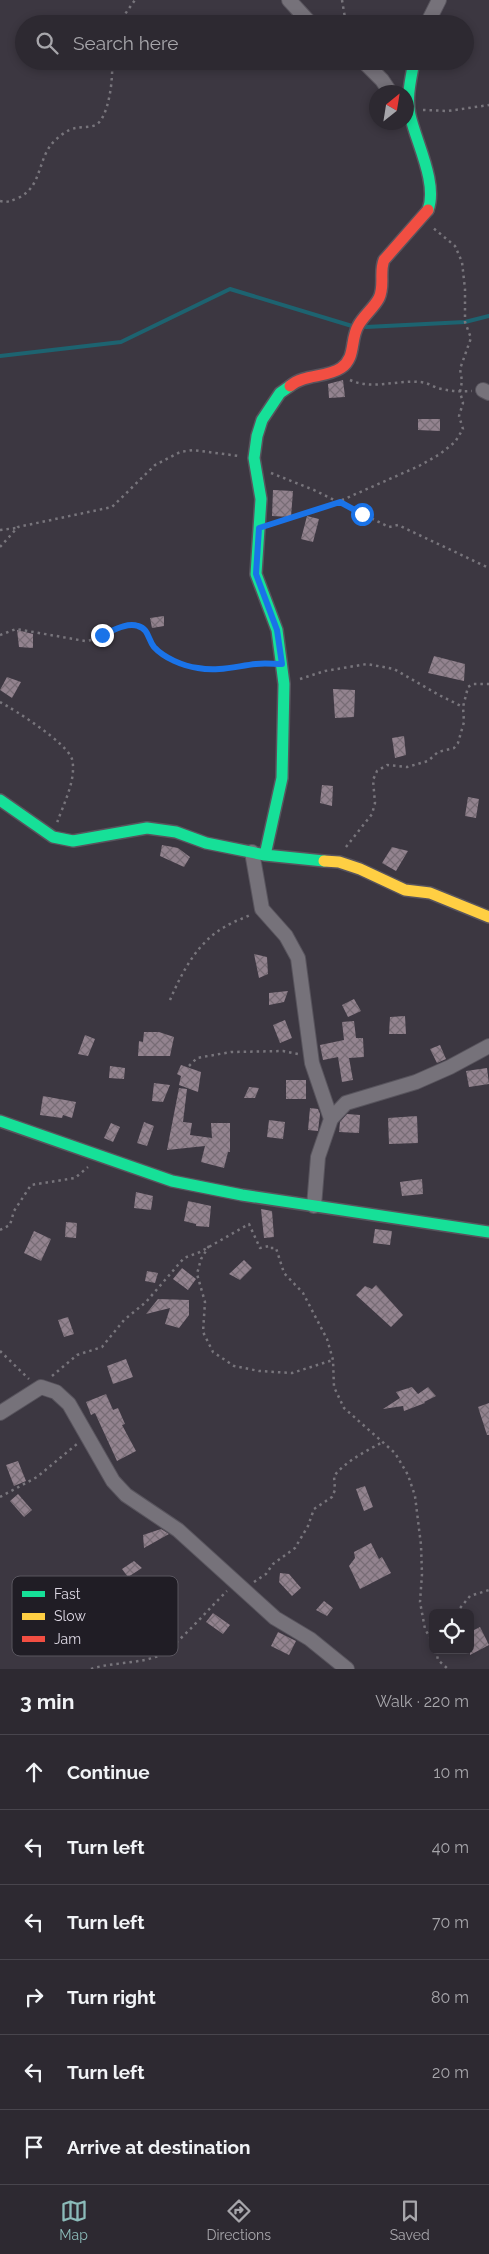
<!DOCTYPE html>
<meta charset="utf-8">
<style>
body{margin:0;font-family:Raleway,sans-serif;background:#39353d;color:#f1f3f6}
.controls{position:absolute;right:15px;bottom:15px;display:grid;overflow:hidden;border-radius:8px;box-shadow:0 2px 8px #0003}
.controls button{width:45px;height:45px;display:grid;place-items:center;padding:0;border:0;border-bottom:1px solid #48454d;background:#2d2931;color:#f1f3f6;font:25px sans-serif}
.compass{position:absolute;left:369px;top:85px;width:45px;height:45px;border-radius:50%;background:#2d2931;box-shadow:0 2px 8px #0003;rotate:30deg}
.stop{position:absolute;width:15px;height:15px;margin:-11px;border:4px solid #1a73e8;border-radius:50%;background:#fff}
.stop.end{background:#1a73e8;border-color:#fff;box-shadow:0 1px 5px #0008}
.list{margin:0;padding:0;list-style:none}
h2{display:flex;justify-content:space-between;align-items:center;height:65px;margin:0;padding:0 20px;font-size:21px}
h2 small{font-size:16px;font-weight:400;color:#a7a6ab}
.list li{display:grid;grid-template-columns:32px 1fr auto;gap:15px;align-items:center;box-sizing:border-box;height:75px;padding:0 20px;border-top:1px solid #48454d}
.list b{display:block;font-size:19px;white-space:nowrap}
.list em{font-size:16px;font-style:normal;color:#a7a6ab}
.icon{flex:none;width:28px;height:28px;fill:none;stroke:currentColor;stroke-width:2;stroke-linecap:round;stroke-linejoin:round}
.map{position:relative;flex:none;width:489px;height:1669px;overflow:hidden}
.search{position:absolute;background:#2d2931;box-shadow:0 2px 8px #0003;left:15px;right:15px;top:15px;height:55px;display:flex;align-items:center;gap:12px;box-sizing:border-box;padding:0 18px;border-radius:28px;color:#a7a6ab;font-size:19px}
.sheet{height:515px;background:#2d2931}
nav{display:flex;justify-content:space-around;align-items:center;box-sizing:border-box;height:70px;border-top:1px solid #48454d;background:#2d2931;font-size:14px;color:#a7a6ab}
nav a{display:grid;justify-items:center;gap:2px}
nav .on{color:#8bbbb9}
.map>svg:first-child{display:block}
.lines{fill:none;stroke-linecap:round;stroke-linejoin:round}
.stream{stroke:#1d6370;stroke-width:4}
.building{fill:url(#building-cross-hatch)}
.street-casing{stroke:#58545d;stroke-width:16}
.fast-casing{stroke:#58545d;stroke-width:14}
.slow-casing{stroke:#58545d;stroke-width:14}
.jam-casing{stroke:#58545d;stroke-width:14}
.path{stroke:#78757c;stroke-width:2.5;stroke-dasharray:2.5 4;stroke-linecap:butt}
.street{stroke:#76727a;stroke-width:14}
.fast{stroke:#16e098;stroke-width:11}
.slow{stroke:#ffcf43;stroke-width:11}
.jam{stroke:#f24e42;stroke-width:11}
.route{stroke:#1a73e8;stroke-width:6}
.key{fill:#201d25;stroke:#59565f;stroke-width:1}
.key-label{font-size:14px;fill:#dfdae6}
</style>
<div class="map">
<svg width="489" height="1669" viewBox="0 0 489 1669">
<defs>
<pattern id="building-cross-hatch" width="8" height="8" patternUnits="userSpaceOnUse" patternTransform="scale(1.25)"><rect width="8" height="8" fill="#93838f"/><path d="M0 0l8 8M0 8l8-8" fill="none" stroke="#776c75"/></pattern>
</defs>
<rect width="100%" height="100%" fill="#3c3741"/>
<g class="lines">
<path class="stream" d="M 366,327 L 465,322 L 489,316
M 0,356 L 121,342 L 230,289 L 352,326"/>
</g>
<path class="building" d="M 343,380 L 345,397 L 329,398 L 328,384 Z
M 418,419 L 440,419 L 440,431 L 418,430 Z
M 273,490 L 293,491 L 291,517 L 272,516 Z
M 307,516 L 319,519 L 313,542 L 301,539 Z
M 164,616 L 164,626 L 152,628 L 150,618 Z
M 17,630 L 33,634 L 33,648 L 19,647 Z
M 434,656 L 465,664 L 464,681 L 428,673 Z
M 7,677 L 21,682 L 12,698 L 0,690 Z
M 333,689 L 355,690 L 354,717 L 335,718 Z
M 404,736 L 406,755 L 395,758 L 392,738 Z
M 322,785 L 333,786 L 332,806 L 320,803 Z
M 468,797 L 479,799 L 476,818 L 465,816 Z
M 162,845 L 178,848 L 190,857 L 184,867 L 160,856 Z
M 392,847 L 408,851 L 396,871 L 382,863 Z
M 254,954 L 267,957 L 268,974 L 259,978 Z
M 288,991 L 284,1002 L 269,1005 L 269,993 Z
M 354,999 L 361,1011 L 348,1017 L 342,1005 Z
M 405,1016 L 406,1034 L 389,1034 L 390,1017 Z
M 285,1020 L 292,1038 L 280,1043 L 273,1025 Z
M 354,1021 L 356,1038 L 363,1038 L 364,1057 L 349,1058 L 353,1080 L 342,1082 L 338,1057 L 323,1060 L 320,1045 L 344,1040 L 342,1022 Z
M 144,1032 L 159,1032 L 174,1037 L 170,1056 L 138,1056 L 139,1041 L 143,1042 Z
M 85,1035 L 95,1039 L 88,1056 L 78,1054 Z
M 440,1045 L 446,1059 L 437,1063 L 430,1049 Z
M 181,1065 L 201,1072 L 198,1092 L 179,1085 L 181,1076 L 177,1074 Z
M 110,1066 L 125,1068 L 124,1079 L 109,1078 Z
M 487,1068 L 489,1084 L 469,1087 L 466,1071 Z
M 286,1080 L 306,1080 L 306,1099 L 286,1099 Z
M 154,1083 L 170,1085 L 163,1102 L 152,1101 Z
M 249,1087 L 259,1088 L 255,1098 L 244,1098 Z
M 179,1088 L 187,1089 L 183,1122 L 192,1123 L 190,1135 L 212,1138 L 211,1123 L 230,1123 L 230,1152 L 228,1152 L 224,1168 L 201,1162 L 205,1146 L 167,1150 Z
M 43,1096 L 76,1102 L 72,1118 L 63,1115 L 62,1118 L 40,1115 Z
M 310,1108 L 318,1109 L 320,1114 L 318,1131 L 308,1130 Z
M 347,1114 L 360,1115 L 359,1133 L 339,1132 L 340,1122 Z
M 417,1116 L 418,1143 L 389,1144 L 388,1118 Z
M 269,1120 L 285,1122 L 283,1139 L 267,1137 Z
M 144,1122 L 154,1126 L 147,1146 L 137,1143 Z
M 111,1123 L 120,1127 L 113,1142 L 104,1138 Z
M 422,1179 L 423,1194 L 402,1196 L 400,1182 Z
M 136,1192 L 153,1196 L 151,1210 L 134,1208 Z
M 188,1201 L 211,1206 L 209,1227 L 196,1226 L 196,1224 L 184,1221 Z
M 261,1209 L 272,1211 L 274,1237 L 264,1238 Z
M 66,1222 L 77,1223 L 76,1238 L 65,1237 Z
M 375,1229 L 392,1231 L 390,1245 L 373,1243 Z
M 34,1231 L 51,1239 L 41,1261 L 24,1253 Z
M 244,1260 L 252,1268 L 240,1280 L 229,1274 Z
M 182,1268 L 196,1279 L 188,1290 L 173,1279 Z
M 147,1271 L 158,1273 L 155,1283 L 145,1281 Z
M 376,1285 L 403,1315 L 391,1327 L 356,1295 L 365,1286 L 372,1289 Z
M 158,1299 L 189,1300 L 189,1315 L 179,1328 L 165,1324 L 170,1308 L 146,1314 Z
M 68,1317 L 74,1334 L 64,1337 L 58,1320 Z
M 126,1359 L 133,1377 L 113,1384 L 107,1366 Z
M 412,1387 L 418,1394 L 428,1387 L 436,1396 L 424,1402 L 425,1403 L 404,1411 L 403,1406 L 383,1409 L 400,1398 L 396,1392 Z
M 106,1394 L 113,1410 L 118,1408 L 125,1424 L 122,1425 L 136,1451 L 117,1461 L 95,1413 L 91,1415 L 86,1402 Z
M 489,1403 L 489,1435 L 487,1435 L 478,1407 Z
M 18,1461 L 26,1481 L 14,1486 L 6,1465 Z
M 365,1486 L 373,1507 L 364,1511 L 356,1489 Z
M 18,1494 L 32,1510 L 24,1517 L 10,1501 Z
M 161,1529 L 169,1534 L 144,1548 L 143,1535 Z
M 371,1543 L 379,1559 L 382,1557 L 391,1573 L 360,1589 L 349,1566 L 355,1558 L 354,1552 Z
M 134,1561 L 142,1568 L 128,1577 L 122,1569 Z
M 280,1573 L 289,1574 L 301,1588 L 292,1596 L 279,1582 Z
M 324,1601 L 333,1608 L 327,1616 L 316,1610 Z
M 213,1613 L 230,1625 L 223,1634 L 206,1622 Z
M 480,1627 L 489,1645 L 470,1655 L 470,1632 Z
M 278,1632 L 296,1641 L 289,1655 L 271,1646 Z"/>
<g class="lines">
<defs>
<path id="street" d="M 289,0 L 311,24
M 427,24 L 439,0
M 363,61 L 382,80 L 390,92
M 483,390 L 489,393
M 252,852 L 262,909 L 286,936 L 298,958 L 312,1063 L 331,1119 L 318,1157 L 314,1206
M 331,1119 L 346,1103 L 416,1082 L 450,1067 L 489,1046
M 0,1413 L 41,1387 L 56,1392 L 69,1404 L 113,1481 L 126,1495 L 178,1530 L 275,1618 L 310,1639 L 347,1669"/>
<path id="fast" d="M 414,61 C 411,79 406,97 410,115 C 416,142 438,183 428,210
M 0,800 L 53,837 L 73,841 L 147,828 L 176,832 L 206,843 L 265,855 L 324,861
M 265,855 L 282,778 L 284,684 L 277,630 L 256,574 L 261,499 L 254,458 L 257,436 L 262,420 L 280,393 L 290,386
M 0,1121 L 172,1181 L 242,1195 L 489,1232"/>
<path id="slow" d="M 324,861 L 339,862 L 360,869 L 405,890 L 430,893 L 489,917"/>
<path id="jam" d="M 290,386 C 304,374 326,378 341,368 C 356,358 350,340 358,326 C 363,316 374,308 379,298 C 385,286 379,272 384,260 L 428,210"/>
</defs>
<use href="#street" class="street-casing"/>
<use href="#fast" class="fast-casing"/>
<use href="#slow" class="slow-casing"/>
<use href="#jam" class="jam-casing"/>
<path class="path" d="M 342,0 L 346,24
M 118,24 L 135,0
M 423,110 L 448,111 L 489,105
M 0,201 C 7,203 11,201 18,198 C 41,188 38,161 51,145 C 56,138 68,129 76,128 C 85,126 95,129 101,120 C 110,106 113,78 112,61
M 350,380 C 371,390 396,380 419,382 C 425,382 431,385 437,388 C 449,391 460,392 472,391
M 271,473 L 314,490 L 389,527 L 398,525 L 489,568
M 274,523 L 331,505 L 419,466 L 440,454 L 455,442 L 463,429 L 459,416 L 463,403 L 460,392 L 462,381 L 460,369 L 471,338 L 465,322 L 465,289 L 462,262 L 455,246 L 432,227
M 0,530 L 16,528
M 0,547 L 18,527 L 112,507 L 155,465 L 180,452 L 193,450 L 239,456
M 0,635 L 16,629 L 85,641 C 102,640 116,625 135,625 C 148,626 147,639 154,647 C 162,655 173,661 184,665 C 211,675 239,663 267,664
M 300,679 L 325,671 L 367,664 L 394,669 L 439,695 L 463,707
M 0,702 C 15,710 67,743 72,759 C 77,779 63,805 57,823
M 346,847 L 372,814 L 375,803 L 373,780 L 377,771 L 387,765 L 407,767 L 428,761 L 438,752 L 454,748 L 458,743 L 464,722 L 463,707 L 468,687 L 473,684 L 489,684
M 170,1000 C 183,970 199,939 230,924 C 237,920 245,918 252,914
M 189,1066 L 197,1058 L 231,1052 L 283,1051 L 298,1054
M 0,1230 L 10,1225 L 14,1211 L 31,1185 L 75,1178 L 88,1167
M 209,1246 L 201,1259 L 197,1274 L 205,1302 L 203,1332 L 213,1352 L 234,1366 L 259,1371 L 292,1373 L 333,1360
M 0,1351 L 29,1379
M 52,1376 L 77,1355 L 102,1347 L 124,1320 L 146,1302 L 184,1258 L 200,1252 L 249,1224 L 260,1248 L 269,1246 L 270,1248 L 276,1248 L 284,1273 L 303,1293 L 327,1339 L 333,1360 L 334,1387 L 344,1408 L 395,1453 L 408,1475 L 415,1496 L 421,1545 L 422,1574 L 420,1602 L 425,1629 L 433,1643
M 0,1497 L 37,1477 L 77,1444
M 254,1582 L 266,1574 L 273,1564 L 295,1548 L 308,1526 L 314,1509 L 332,1497 L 335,1490 L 334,1476 C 346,1461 366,1451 383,1442
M 456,1613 L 470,1596 L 489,1590
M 436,1650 L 438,1660 L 448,1669
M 91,1669 C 111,1662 142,1664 160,1655 C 179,1644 210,1607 227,1591"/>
<use href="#street" class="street"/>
<use href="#fast" class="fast"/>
<use href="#slow" class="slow"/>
<use href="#jam" class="jam"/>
</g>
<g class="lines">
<path class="route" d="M 102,635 C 112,631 127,622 138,626 C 149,629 148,640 154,647 C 164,658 183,666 198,668 C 218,672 237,666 256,664 C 264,663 274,664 282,664 L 277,630 L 256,574 L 259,528 L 340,502 L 362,514"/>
</g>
<rect x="12" y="1576" width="166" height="80" rx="8" class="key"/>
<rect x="22" y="1591" width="23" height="6" fill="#16e098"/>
<rect x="22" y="1613" width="23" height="7" fill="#ffcf43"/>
<rect x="22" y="1636" width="23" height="6" fill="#f24e42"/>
<g class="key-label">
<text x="54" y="1599">Fast</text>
<text x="54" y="1621">Slow</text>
<text x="54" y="1644">Jam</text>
</g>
</svg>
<div class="controls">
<button><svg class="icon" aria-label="locate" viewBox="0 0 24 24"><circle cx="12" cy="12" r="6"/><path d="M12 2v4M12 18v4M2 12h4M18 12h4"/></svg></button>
</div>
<svg class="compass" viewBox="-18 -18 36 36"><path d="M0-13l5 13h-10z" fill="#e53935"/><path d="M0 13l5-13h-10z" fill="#a7a6ab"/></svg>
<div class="stop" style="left:362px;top:514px"></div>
<div class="stop end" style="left:102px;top:635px"></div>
<div class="search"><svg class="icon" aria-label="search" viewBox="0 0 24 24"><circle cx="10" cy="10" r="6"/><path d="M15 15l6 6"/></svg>Search here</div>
</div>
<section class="sheet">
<h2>3 min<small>Walk · 220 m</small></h2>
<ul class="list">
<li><svg class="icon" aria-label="ahead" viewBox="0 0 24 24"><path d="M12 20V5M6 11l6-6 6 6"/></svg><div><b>Continue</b></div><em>10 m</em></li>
<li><svg class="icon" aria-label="left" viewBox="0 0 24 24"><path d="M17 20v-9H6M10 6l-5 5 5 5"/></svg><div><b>Turn left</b></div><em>40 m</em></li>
<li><svg class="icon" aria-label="left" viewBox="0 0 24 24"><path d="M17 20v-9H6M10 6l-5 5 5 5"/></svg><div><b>Turn left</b></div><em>70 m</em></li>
<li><svg class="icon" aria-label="right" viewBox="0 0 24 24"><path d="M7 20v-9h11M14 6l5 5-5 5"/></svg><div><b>Turn right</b></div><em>80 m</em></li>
<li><svg class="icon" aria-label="left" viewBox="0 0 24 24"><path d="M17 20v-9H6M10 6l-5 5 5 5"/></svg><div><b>Turn left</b></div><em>20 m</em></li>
<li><svg class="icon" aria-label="arrive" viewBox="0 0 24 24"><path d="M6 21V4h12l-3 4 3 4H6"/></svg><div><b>Arrive at destination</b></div></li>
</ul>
</section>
<nav>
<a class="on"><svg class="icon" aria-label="map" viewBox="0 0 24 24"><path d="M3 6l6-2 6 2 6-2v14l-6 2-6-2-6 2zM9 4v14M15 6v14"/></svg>Map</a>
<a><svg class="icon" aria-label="directions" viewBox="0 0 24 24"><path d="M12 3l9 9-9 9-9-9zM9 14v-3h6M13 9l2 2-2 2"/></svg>Directions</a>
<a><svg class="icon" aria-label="saved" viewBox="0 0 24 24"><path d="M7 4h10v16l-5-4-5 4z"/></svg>Saved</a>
</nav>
